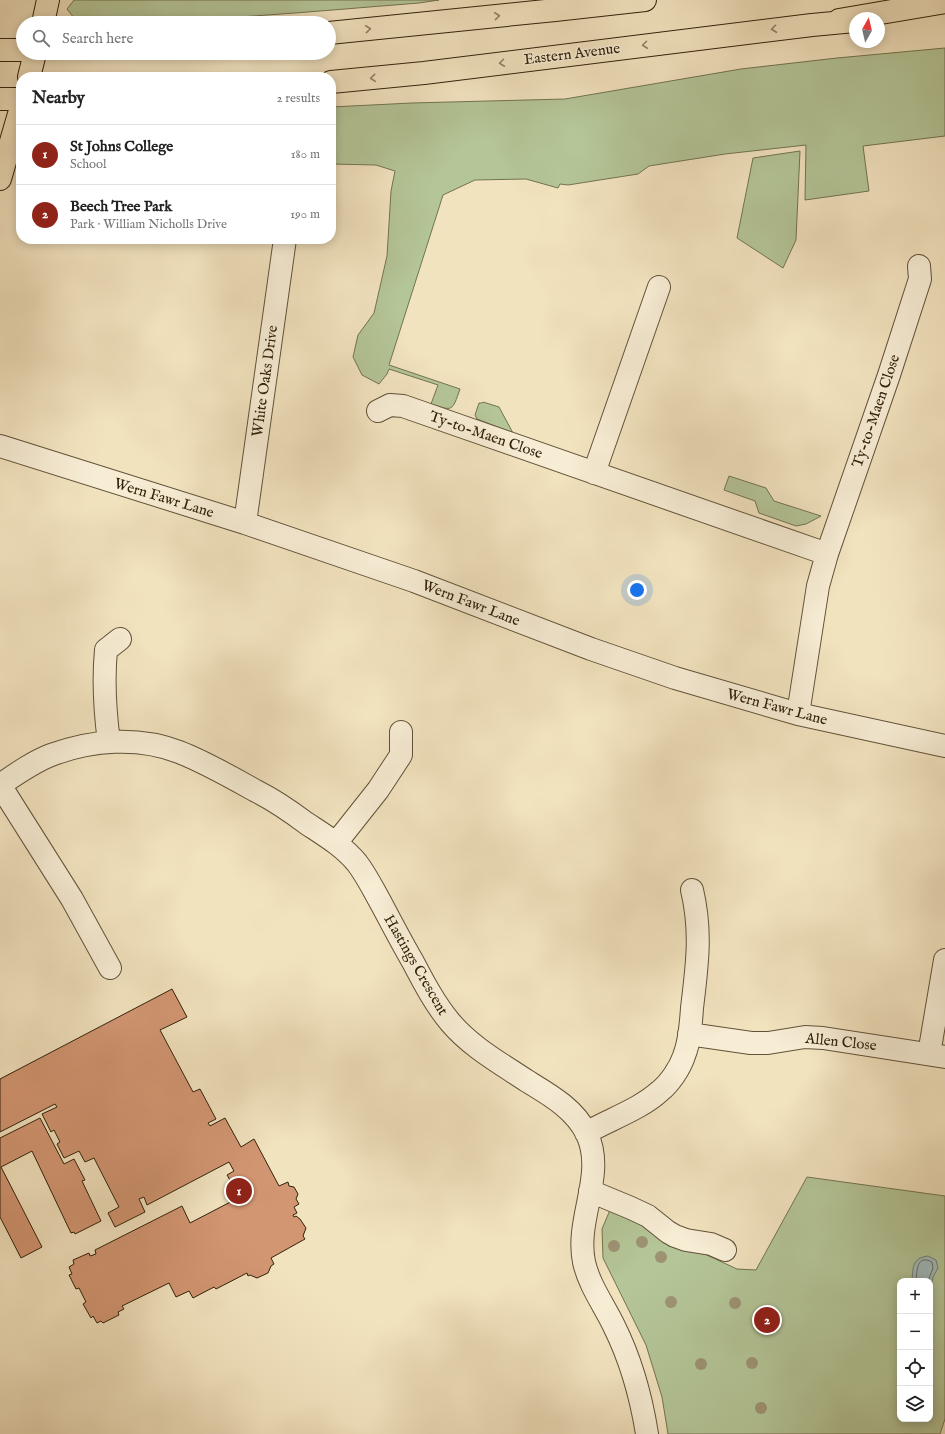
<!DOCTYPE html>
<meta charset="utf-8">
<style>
body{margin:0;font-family:"IM FELL English",serif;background:#f6f6f6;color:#222}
.controls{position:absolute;right:12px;bottom:12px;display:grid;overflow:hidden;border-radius:8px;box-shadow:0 2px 10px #0003}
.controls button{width:36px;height:36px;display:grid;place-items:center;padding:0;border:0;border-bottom:1px solid #e0e0e0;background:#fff;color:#222;font:20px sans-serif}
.compass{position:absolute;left:849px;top:12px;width:36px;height:36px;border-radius:50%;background:#fff;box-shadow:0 2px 10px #0003;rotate:8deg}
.you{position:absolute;left:637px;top:590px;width:14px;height:14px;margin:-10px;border:3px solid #fff;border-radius:50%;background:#1a73e8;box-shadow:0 0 0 6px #1a73e833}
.badge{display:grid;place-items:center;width:26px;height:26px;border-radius:50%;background:#8f2418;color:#fff;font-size:13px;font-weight:700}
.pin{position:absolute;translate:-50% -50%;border:2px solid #fff;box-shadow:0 1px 4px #0006}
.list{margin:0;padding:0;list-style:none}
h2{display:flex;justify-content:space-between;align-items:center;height:52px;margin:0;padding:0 16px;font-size:17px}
h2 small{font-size:13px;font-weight:400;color:#767676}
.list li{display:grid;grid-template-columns:26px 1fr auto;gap:12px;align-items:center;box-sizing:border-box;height:60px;padding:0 16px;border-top:1px solid #e0e0e0}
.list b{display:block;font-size:15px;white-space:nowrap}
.list p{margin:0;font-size:13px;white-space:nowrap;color:#767676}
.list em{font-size:13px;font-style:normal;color:#767676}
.icon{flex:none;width:22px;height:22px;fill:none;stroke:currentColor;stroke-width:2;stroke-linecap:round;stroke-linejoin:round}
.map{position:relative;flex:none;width:945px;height:1434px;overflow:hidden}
.search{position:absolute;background:#fff;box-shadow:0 2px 10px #0003;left:16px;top:16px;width:320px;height:44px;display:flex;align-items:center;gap:10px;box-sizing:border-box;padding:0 14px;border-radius:22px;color:#767676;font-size:15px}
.panel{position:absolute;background:#fff;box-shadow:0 2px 10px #0003;left:16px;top:72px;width:320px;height:172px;border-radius:16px}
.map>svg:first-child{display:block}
.green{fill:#b4c597;stroke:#727351;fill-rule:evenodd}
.water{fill:#a0bbbd;stroke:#747d76}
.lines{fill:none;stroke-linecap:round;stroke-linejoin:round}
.shore{stroke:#686e64;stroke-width:1}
.building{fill:#d29672;stroke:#31210b}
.minor-casing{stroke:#615238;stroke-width:24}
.major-casing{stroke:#31210b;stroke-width:24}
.highway-casing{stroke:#31210b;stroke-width:24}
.minor{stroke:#f7edd5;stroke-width:22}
.major{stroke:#f2e3bf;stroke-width:22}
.highway{stroke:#f2e3bf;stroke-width:22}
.tree{fill:#9d9373}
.oneway{stroke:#928265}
.labels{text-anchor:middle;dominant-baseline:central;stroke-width:3;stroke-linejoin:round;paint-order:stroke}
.street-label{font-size:15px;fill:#31210b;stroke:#f7edd5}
</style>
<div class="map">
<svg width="945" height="1434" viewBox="0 0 945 1434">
<rect width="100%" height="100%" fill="#f2e3bf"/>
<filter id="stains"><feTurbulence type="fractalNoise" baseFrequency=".005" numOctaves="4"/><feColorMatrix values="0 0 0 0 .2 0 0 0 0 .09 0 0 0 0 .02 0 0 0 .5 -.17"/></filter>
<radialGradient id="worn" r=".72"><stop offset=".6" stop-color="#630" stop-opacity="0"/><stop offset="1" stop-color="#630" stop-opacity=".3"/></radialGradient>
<path class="green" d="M 74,0 L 439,0 L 419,3 C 305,12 192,23 78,23 L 67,9 Z
M 945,48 L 945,136 L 863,146 L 869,191 L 805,200 L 806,145 L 725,154 L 649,166 L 638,174 L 568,185 L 560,184 L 558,188 L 526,179 L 475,180 L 443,195 L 389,365 L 460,389 C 452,412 453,411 431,404 L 438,385 L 389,369 L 387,374 L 379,384 L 362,375 L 353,357 L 358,335 L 374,313 L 387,256 L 391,191 L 395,171 L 376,165 L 331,164 L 331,107 L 412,103 L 565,99 L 741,69 L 837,58 Z
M 800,151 L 796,240 L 783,268 L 737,238 L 753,158 Z
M 483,402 L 499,407 L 513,433 L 477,419 L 475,415 L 479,403 L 482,403 Z
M 729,476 L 766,488 L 774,501 L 821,516 L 806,524 L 796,526 L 759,513 L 755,501 L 724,490 Z
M 807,1177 L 945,1196 L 945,1419 L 940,1434 L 668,1434 L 662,1397 L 646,1345 L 603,1258 L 602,1229 L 610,1210 L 737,1269 L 756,1270 ZM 900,1281 L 930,1281 L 930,1419 L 900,1419 Z"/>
<path class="water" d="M 928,1256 L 936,1260 L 938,1268 L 933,1277 L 930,1291 L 930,1281 L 912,1281 C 913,1267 912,1258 928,1256 Z"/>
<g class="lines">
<path class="shore" d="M 916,1281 C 917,1270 917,1254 932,1262 L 933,1268 L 928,1281"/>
</g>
<path class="building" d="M 172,989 L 187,1017 L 160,1030 L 193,1092 L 200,1089 L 216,1119 L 208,1123 L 210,1126 L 225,1118 L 241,1147 L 254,1139 L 279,1186 L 288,1182 L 289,1186 L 294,1187 L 298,1194 L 296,1199 L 299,1204 L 294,1207 L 297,1213 L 293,1215 L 294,1217 L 296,1216 L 300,1219 L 306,1228 L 303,1236 L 305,1239 L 271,1258 L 274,1264 L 271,1266 L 268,1273 L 257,1278 L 250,1275 L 248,1276 L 247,1273 L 216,1289 L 214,1287 L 193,1298 L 189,1291 L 176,1297 L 169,1283 L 122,1306 L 124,1309 L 118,1312 L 119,1315 L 103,1323 L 101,1321 L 97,1323 L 93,1316 L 91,1318 L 83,1304 L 86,1302 L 79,1288 L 76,1289 L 69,1275 L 72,1274 L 69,1267 L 74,1264 L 73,1260 L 89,1253 L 90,1256 L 96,1254 L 95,1250 L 182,1206 L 190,1223 L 240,1197 L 227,1175 L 234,1171 L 229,1162 L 147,1205 L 144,1197 L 139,1199 L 145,1212 L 115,1227 L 108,1213 L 119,1207 L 94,1158 L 85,1162 L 79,1151 L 64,1158 L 57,1144 L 60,1142 L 54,1130 L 51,1132 L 42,1114 L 57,1107 L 55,1104 L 0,1132 L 0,1079 Z
M 40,1118 L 64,1164 L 74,1159 L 85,1180 L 82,1181 L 101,1221 L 75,1234 L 74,1232 L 71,1233 L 32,1151 L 1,1167 L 42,1247 L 21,1258 L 0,1217 L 0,1138 Z"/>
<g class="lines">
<defs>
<path id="minor" d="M 378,411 L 390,405 L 403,406 L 827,554
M 0,446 L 245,523 L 414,581 L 591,649 L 675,678 L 798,714 L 945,746
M 594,473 L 659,287
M 245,523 L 285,239
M 798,714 L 818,586 L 827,554 L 889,375 L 920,279 L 919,266
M 109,742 C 105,712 103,681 106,650 L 120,639
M 0,785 C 16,774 33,762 51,755 C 91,740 138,736 179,752 C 205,762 231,777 256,791 C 274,800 290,811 306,823 C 324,835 343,846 357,863 C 367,876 374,891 382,905 C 392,924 402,943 413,962 C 424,983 435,1004 450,1022 C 471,1047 500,1063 527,1081 C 550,1095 575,1109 587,1134 C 606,1175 575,1219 584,1262 C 589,1285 604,1305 614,1326 C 631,1360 641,1396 647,1434
M 0,785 L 72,899 L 110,968
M 336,843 L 378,790 L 401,755 L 401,732
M 689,1034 L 751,1043 L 768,1043 L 805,1037 L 823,1038 L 945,1057
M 929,1054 L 945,960
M 586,1133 C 610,1119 639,1110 660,1091 C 670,1083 680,1068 684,1056 C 690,1041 691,1023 692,1008 C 697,966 702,932 692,890
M 590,1191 L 631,1208 L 648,1216 L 668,1232 L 675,1236 L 686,1240 L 711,1244 L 725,1250"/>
<path id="major" d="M 43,23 L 48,0
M 29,77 L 35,53
M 0,179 L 21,107"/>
<path id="highway" d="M 839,20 L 945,2
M 329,33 L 555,10 L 645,0
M 0,50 L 23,50
M 331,82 L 424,73 L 812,25 L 855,21
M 0,99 L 21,99"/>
</defs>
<use href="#minor" class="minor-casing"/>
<use href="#major" class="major-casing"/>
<use href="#highway" class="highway-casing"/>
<use href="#minor" class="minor"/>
<use href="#major" class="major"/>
<use href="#highway" class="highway"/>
</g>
<g class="tree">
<circle cx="642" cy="1242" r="6"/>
<circle cx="614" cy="1246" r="6"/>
<circle cx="661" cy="1257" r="6"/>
<circle cx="671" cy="1302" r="6"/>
<circle cx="735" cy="1303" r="6"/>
<circle cx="752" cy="1363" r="6"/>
<circle cx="701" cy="1364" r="6"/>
<circle cx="761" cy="1408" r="6"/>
</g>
<defs><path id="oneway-chevron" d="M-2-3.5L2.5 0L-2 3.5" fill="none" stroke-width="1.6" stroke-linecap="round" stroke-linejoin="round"/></defs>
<g class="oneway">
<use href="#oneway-chevron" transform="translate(497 16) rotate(-6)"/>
<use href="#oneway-chevron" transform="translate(368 29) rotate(-6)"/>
<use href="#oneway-chevron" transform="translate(774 29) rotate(173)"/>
<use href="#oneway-chevron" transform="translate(645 45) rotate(173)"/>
<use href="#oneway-chevron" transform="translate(502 63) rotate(173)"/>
<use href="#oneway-chevron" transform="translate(373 78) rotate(175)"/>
</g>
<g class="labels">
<g class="street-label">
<text transform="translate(572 54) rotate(-7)">Eastern Avenue</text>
<text transform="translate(265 381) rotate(-82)">White Oaks Drive</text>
<text transform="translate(876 411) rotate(-71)">Ty-to-Maen Close</text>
<text transform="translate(486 435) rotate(19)">Ty-to-Maen Close</text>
<text transform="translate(164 498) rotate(17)">Wern Fawr Lane</text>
<text transform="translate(471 603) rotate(21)">Wern Fawr Lane</text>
<text transform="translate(777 707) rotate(15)">Wern Fawr Lane</text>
<text transform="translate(416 965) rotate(60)">Hastings Crescent</text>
<text transform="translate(841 1042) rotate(6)">Allen Close</text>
</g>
</g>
<rect width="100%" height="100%" filter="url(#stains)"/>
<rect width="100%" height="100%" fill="url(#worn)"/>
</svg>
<div class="controls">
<button>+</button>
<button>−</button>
<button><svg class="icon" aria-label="locate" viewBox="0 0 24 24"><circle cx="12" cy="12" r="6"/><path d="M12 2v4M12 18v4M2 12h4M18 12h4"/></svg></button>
<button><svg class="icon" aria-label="layers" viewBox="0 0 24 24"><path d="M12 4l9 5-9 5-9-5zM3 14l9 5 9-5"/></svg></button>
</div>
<svg class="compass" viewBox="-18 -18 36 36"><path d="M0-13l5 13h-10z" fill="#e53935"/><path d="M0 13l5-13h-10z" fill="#767676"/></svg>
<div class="you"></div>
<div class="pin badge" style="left:239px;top:1191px">1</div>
<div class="pin badge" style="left:767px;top:1320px">2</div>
<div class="search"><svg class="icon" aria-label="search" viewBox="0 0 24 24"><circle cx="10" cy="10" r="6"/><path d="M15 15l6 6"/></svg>Search here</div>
<section class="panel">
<h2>Nearby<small>2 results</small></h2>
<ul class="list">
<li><span class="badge">1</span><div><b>St Johns College</b><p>School</p></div><em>180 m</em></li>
<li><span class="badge">2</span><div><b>Beech Tree Park</b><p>Park · William Nicholls Drive</p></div><em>190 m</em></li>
</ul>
</section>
</div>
